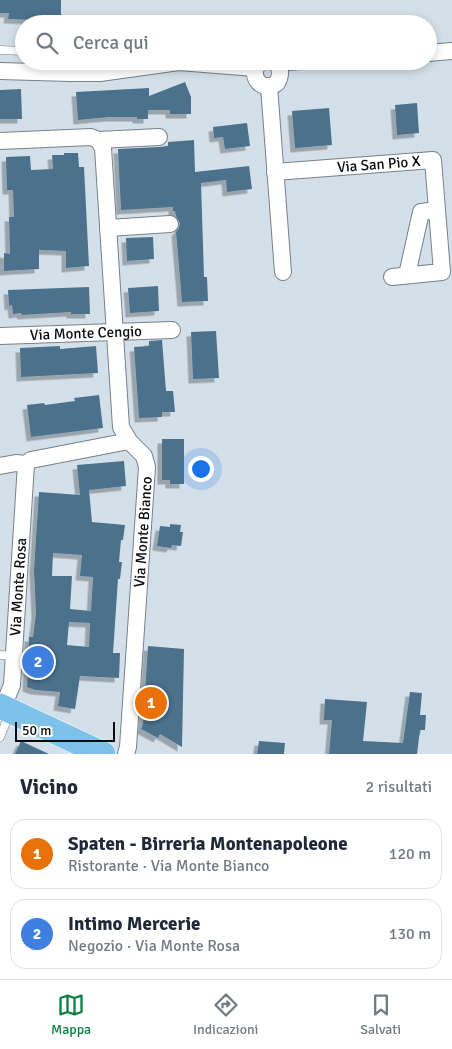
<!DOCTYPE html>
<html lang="it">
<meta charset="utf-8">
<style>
body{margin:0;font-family:Signika,sans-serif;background:#f2f2f3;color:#1f2937}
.scale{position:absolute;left:15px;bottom:12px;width:100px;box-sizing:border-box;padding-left:5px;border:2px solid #080c0f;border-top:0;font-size:14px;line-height:18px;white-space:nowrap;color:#080c0f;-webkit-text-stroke:4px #fff;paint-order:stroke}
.you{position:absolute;left:200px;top:468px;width:18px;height:18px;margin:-12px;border:4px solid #fff;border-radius:50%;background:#1a73e8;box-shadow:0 0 0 8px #1a73e833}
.badge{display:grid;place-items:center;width:32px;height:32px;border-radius:50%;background:#0b8043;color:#fff;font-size:16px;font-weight:700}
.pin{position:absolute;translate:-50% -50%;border:2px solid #fff;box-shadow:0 1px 5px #0006}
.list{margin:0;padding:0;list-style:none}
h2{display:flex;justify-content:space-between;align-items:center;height:65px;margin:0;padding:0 20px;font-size:21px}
h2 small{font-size:16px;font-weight:400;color:#747a83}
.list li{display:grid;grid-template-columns:32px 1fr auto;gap:15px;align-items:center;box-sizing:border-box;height:70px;margin:0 10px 10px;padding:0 10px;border:1px solid #e0e1e3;border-radius:15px}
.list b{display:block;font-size:19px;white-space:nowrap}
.list p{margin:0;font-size:16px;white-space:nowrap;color:#747a83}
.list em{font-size:16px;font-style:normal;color:#747a83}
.icon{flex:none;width:28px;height:28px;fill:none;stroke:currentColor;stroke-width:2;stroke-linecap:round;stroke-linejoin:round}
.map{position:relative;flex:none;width:452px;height:754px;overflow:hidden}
.search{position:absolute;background:#fff;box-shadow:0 2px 8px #0003;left:15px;right:15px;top:15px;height:55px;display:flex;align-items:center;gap:12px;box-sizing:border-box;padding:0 18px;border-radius:28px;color:#747a83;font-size:19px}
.sheet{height:225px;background:#fff}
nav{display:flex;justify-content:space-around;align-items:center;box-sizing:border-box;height:70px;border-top:1px solid #e0e1e3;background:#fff;font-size:14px;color:#747a83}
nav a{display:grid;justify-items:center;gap:2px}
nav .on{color:#0b8043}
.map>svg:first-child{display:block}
.building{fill:#4b718d;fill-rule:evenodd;filter:url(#shadow)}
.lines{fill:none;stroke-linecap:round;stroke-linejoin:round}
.service-casing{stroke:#768189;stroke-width:9}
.minor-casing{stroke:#768189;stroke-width:18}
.primary-casing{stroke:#fff;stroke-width:26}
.service{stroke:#fff;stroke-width:8}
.minor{stroke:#fff;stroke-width:16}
.primary{stroke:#7ec2ea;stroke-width:25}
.labels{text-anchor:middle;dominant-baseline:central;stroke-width:4;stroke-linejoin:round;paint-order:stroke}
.street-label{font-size:15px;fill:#080c0f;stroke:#fff}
</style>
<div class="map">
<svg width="452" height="754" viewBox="0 0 452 754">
<defs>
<filter id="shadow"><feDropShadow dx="-4.5" dy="4.5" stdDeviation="0" flood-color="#0004"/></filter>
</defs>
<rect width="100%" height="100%" fill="#d4e0e9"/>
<path class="building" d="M 0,0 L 61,0 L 61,24 L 44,24 L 44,22 L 35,21 L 35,20 L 8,19 L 9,13 L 0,13 Z
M 185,82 L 191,97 L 191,114 L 170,114 L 170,110 L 148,110 L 148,119 L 137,119 L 137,117 L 110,117 L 78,120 L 76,92 L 149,88 L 149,96 Z
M 21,89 L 22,119 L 0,119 L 0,90 Z
M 417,103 L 419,133 L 397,135 L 395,105 Z
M 329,108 L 332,145 L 295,148 L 292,111 Z
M 247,123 L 250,146 L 225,149 L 223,137 L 214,138 L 213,127 Z
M 194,140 L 195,172 L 249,166 L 252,189 L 227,192 L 226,180 L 201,183 L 204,277 L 207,277 L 208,301 L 182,302 L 176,232 L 179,228 L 180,223 L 176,216 L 175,211 L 173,211 L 173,207 L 121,210 L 118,149 L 159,147 L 168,146 L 168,142 Z
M 64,153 L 78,153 L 79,167 L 84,167 L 89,266 L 66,268 L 66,251 L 39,250 L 39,269 L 4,271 L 4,253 L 10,254 L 9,217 L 14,217 L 13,190 L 7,190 L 6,157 L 30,156 L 31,170 L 53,169 L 52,155 L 64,155 Z
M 153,237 L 154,259 L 127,261 L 126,238 Z
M 158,286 L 159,311 L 130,313 L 128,288 Z
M 89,287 L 90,314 L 71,314 L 71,312 L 22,315 L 21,313 L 13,314 L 12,305 L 9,306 L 8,290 Z
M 216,331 L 219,378 L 193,379 L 191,332 Z
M 162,340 L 166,391 L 173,391 L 175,412 L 162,412 L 162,417 L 139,418 L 134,347 L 149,346 L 149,341 Z
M 60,346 L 60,349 L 96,346 L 98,373 L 21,377 L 20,348 Z
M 99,395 L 103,428 L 31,437 L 27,405 L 44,403 L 45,405 L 75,401 L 74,398 Z
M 162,439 L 184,439 L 184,484 L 170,484 L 170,480 L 162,480 Z
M 124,461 L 126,486 L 89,490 L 92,522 L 125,525 L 123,540 L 121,540 L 119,562 L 122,562 L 120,579 L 118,579 L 113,653 L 120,653 L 119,678 L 80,676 L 75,709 L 58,706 L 60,692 L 35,690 L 27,687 L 29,637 L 33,637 L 36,613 L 34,570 L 39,492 L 80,495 L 77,465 ZM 53,553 L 82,555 L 80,576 L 93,577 L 91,611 L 70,609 L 72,576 L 52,576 ZM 69,622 L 90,623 L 89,647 L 67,645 Z
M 170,524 L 181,525 L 180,532 L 183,532 L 181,546 L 172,545 L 171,548 L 157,546 L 160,526 L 170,527 Z
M 148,646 L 184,649 L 182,747 L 160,734 L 158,738 L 141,729 L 143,724 Z
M 410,692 L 422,693 L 420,715 L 426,715 L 425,730 L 420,730 L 417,754 L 329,754 L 332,720 L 324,720 L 325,699 L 367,702 L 363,741 L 403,743 Z
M 21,741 L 49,754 L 15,754 Z
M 259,741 L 285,743 L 284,754 L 257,754 Z"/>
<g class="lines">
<defs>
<path id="service" d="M 0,50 L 24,51
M 63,61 L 70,73
M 0,655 L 14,656
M 0,737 L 10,713"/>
<g id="minor">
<path d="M 428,53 L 452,51"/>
<path d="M 261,62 L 255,68 C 253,83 265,91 277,83 C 282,74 281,66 273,61"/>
<path d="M 276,63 L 300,61"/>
<path d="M 0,71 L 70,73 L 100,73 L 179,62 L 255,68"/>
<path d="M 269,86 L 283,272"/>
<path d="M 98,140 L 159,137"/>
<path d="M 0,141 L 91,137 L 98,140 L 103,148 L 121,427 L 129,441 L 144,456 L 147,467 L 128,747 L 126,754"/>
<path id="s1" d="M 275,172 L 433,160 L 442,272 L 392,277"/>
<path d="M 108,228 L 170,224"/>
<path d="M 407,275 L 421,212 L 437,210"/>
<path id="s2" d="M 0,336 L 172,330"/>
<path d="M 0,466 L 16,463 L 26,464 L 31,460 L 129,441"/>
<path id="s3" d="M 3,707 L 12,685 L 26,464"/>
</g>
<path id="primary" d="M 0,706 L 103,754"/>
</defs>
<use href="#service" class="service-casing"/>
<use href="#minor" class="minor-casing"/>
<use href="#primary" class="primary-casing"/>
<use href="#service" class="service"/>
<use href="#minor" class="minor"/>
<use href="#primary" class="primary"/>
</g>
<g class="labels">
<g class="street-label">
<text stroke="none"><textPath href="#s1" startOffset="104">Via San Pio X</textPath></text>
<text stroke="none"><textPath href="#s2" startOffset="86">Via Monte Cengio</textPath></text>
<text transform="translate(143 532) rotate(-86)">Via Monte Bianco</text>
<text stroke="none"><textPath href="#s3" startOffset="122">Via Monte Rosa</textPath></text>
</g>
</g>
</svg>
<div class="scale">50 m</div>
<div class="you"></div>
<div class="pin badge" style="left:151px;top:703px;background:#e8710a">1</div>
<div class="pin badge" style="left:38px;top:662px;background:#3f7fe0">2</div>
<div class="search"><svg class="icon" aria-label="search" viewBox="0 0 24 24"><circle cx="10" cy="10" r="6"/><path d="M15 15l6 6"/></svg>Cerca qui</div>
</div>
<section class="sheet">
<h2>Vicino<small>2 risultati</small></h2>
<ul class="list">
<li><span class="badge" style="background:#e8710a">1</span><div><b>Spaten - Birreria Montenapoleone</b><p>Ristorante · Via Monte Bianco</p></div><em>120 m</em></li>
<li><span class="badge" style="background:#3f7fe0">2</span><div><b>Intimo Mercerie</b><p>Negozio · Via Monte Rosa</p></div><em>130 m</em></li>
</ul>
</section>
<nav>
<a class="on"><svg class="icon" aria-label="map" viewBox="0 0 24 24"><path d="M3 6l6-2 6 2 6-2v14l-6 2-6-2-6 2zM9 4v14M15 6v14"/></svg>Mappa</a>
<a><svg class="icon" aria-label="directions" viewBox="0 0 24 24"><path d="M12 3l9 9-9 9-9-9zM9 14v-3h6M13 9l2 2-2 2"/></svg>Indicazioni</a>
<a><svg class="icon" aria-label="saved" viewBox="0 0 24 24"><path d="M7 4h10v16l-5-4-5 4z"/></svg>Salvati</a>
</nav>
